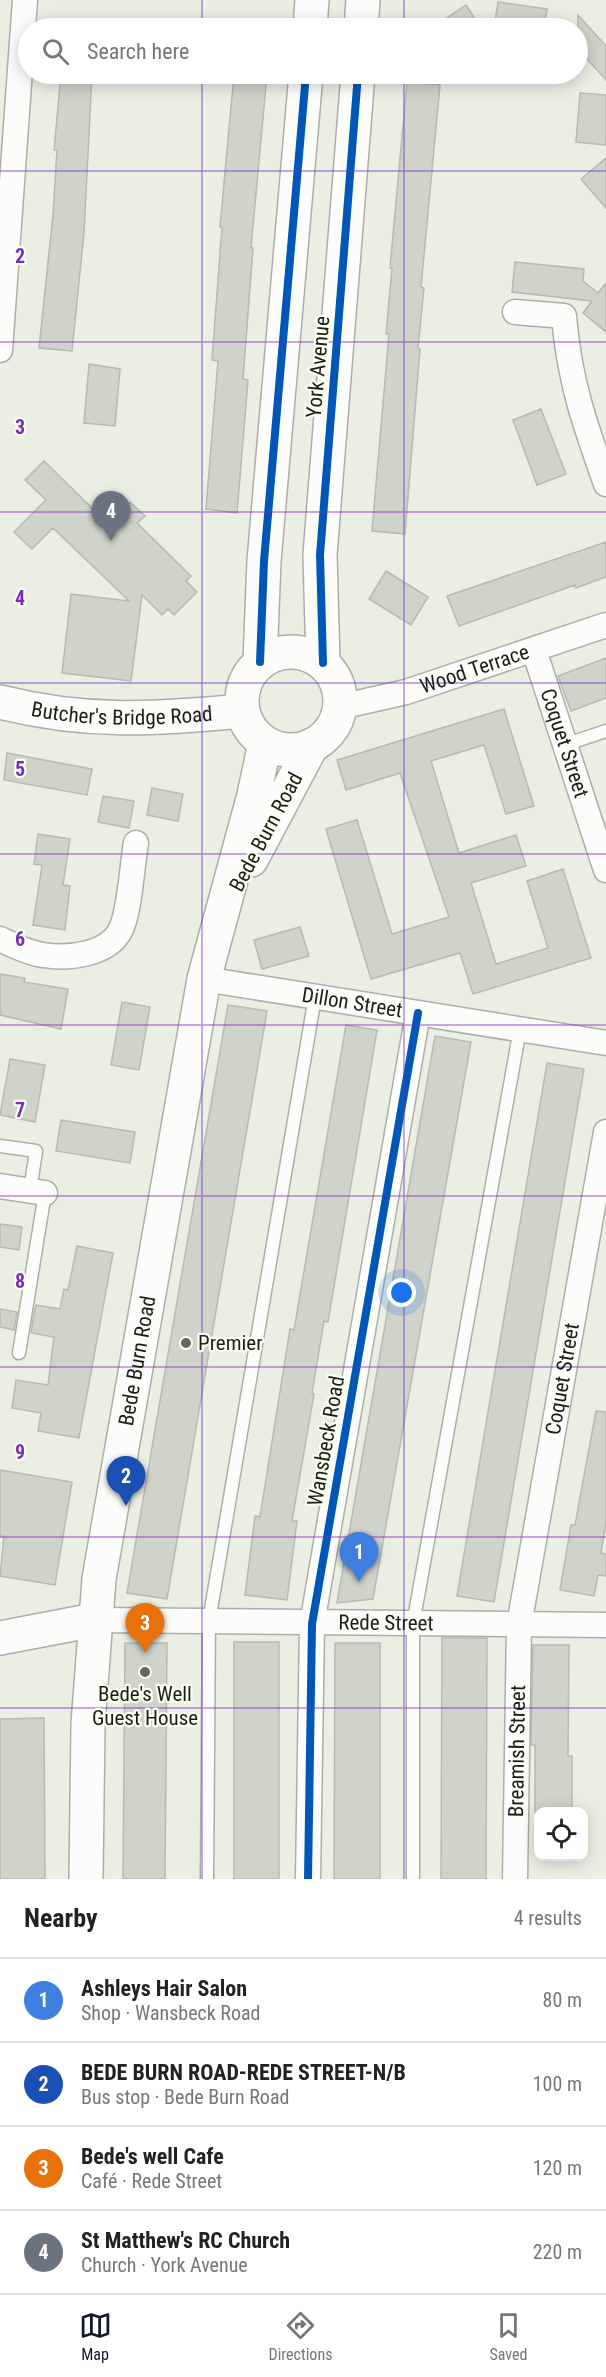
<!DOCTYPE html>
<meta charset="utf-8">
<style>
body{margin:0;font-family:"Roboto Condensed",sans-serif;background:#f2f2f2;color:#222}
.controls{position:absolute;right:18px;bottom:18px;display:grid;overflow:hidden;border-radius:12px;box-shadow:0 3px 15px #0003}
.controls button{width:54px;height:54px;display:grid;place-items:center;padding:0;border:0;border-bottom:2px solid #e0e0e0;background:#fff;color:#222;font:30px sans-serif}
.you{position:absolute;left:402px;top:1293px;width:21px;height:21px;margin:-15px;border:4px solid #fff;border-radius:50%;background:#1a73e8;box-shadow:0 0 0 9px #1a73e833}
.badge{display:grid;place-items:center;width:39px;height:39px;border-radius:50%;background:#111827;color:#fff;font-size:20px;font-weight:700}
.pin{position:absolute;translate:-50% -50px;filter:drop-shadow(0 2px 3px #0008)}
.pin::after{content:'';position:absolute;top:32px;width:21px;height:18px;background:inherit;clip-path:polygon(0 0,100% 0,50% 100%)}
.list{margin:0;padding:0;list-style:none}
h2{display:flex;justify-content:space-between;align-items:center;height:78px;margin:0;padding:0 24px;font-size:26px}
h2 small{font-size:20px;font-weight:400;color:#767676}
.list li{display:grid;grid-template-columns:39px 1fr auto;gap:18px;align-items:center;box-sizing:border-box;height:84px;padding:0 24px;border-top:2px solid #e0e0e0}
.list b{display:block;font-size:22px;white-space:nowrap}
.list p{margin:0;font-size:20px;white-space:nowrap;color:#767676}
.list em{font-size:20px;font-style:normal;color:#767676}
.icon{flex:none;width:33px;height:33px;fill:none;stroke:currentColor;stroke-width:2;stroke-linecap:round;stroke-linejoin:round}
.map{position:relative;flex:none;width:606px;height:1879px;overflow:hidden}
.search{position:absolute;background:#fff;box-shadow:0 3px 15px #0003;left:18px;right:18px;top:18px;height:66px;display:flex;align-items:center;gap:15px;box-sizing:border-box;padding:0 21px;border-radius:33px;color:#767676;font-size:22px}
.sheet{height:414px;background:#fff}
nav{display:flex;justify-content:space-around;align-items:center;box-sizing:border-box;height:84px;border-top:2px solid #e0e0e0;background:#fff;font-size:16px;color:#767676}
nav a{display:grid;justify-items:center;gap:3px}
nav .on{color:#111827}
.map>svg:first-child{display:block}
.building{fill:#d0d3ca;stroke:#b6bab1;stroke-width:1.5}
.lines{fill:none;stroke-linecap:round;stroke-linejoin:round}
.lane-casing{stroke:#acafa6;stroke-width:15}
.street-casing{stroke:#acafa6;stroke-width:27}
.secondary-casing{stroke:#acafa6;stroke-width:36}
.lane{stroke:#fcfcfb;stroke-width:12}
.street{stroke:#fcfcfb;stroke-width:24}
.secondary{stroke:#fcfcfb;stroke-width:33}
.cycleway-casing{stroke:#fafff2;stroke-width:11}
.cycleway{stroke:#0057b8;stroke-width:8}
.grid{fill:none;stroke:#7b2cbf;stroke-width:1.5;stroke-opacity:0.55}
.poi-dot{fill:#63675e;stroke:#fafff2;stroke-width:2}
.labels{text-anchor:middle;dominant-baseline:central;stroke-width:4.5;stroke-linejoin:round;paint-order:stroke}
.street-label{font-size:21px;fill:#1b1e16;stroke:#fafff2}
.poi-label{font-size:21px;fill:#1b1e16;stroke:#fafff2;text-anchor:start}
.grid-label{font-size:20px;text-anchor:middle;font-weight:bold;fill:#7b2cbf;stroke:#fafff2;stroke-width:4.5;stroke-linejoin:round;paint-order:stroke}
</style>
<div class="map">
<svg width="606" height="1879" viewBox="0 0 606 1879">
<rect width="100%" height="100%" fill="#eaeee3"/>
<path class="building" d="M 498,2 L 547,9 L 544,28 L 494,28 Z
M 466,5 L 481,28 L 432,28 Z
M 578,15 L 606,46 L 606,80 L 578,49 Z
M 61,74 L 92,74 L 84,233 L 72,351 L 39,348 L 53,215 L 57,150 L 54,150 Z
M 234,74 L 267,74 L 251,248 L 253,248 L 243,379 L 248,380 L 237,513 L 206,509 L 218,361 L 212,360 L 222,227 L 220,227 Z
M 407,82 L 440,85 L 421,287 L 424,288 L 418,348 L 420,349 L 405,534 L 372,531 L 389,334 L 386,334 L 392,268 L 390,268 Z
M 580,93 L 606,95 L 606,145 L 576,142 Z
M 606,158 L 606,208 L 581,179 Z
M 515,262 L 584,269 L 583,281 L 598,293 L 606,283 L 606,332 L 583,313 L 592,301 L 512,292 Z
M 89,364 L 120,369 L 115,426 L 84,423 Z
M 541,409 L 566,474 L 537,485 L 513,420 Z
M 44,461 L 92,508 L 102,498 L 118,515 L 130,502 L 145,516 L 137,523 L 191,576 L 186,581 L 197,592 L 174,615 L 168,609 L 162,615 L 142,595 L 131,681 L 62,673 L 71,594 L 129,601 L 53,528 L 32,549 L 14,532 L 46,500 L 25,480 Z
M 606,542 L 606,577 L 576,588 L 575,585 L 459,626 L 447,596 Z
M 386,571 L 428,597 L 411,625 L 369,599 Z
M 606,658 L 606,698 L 571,711 L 558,676 Z
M 504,709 L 534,806 L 506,814 L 484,745 L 431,761 L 459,853 L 516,835 L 526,866 L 471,883 L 496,964 L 548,948 L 527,881 L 563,869 L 591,958 L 473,994 L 460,953 L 371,979 L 326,829 L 357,820 L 392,934 L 449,917 L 400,773 L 346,790 L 337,760 Z
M 7,753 L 92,769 L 87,795 L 4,780 Z
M 152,788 L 183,794 L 178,821 L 147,815 Z
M 103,796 L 134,801 L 129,828 L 98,822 Z
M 38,834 L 70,839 L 63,885 L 70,886 L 65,930 L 33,925 L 42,865 L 34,864 Z
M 300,927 L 309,956 L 262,969 L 254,940 Z
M 0,974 L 25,978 L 24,982 L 68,989 L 61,1029 L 0,1015 Z
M 122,1002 L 150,1007 L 139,1070 L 111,1065 Z
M 228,1005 L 267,1011 L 167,1599 L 127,1593 Z
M 346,1025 L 377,1030 L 328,1322 L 324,1321 L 312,1393 L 314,1394 L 292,1521 L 297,1521 L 287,1600 L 245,1595 L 255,1516 L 260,1517 L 290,1329 L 294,1330 Z
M 435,1036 L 471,1042 L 373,1599 L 337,1603 Z
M 10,1059 L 45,1065 L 35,1122 L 0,1115 Z
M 547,1063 L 584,1069 L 494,1602 L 457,1596 Z
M 61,1120 L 135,1132 L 130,1163 L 56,1151 Z
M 0,1224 L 22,1227 L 19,1250 L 0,1247 Z
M 77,1246 L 113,1253 L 79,1438 L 38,1431 L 41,1413 L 12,1408 L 16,1380 L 48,1385 L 54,1337 L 31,1333 L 34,1314 L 36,1305 L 60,1309 L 64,1289 L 68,1290 Z
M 0,1309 L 17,1312 L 14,1330 L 0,1327 Z
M 596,1411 L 606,1412 L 606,1522 L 601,1553 L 606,1554 L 606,1576 L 598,1575 L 594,1596 L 560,1590 L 571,1525 L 575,1525 Z
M 0,1470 L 72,1482 L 55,1585 L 0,1576 L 4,1536 L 0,1536 Z
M 442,1638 L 487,1638 L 486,1879 L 441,1879 Z
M 234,1642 L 279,1642 L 279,1879 L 234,1879 Z
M 125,1643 L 167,1643 L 165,1879 L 123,1879 Z
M 335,1643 L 380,1643 L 380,1879 L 334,1879 Z
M 533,1645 L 569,1645 L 568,1756 L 572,1756 L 572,1812 L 535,1812 L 535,1745 L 531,1745 Z
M 44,1718 L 45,1879 L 0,1879 L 0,1719 Z"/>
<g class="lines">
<defs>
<path id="lane" d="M 564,745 L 606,731
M 0,1146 L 36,1151 L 30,1191
M 19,1353 L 45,1193
M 207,1879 L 209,1621 L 315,997
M 413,1879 L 413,1624 L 520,1029"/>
<g id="street">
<path d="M 515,312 L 564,316 C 569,380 585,425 606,484"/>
<path d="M 0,350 L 25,0"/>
<path id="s1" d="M 534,650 L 606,870"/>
<path id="s2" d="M 340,707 L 406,692 L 606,625"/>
<path d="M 0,939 C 13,945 28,953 43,955 C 68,959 109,955 121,929 C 130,910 132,865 136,843"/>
<path id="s3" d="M 204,979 L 606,1043"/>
<path d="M 0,1186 L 45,1193"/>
<path id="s4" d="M 94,1620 L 606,1625"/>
<path d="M 308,1879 L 312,1624 L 418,1013"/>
<path id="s5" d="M 515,1879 L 519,1625 L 606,1132"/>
</g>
<g id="secondary">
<path d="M 310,28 L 312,0"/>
<path d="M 361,28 L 363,0"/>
<circle cx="291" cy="701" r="49"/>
<path d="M 260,662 L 264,561 L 306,74"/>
<path d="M 323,663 L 320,555 L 358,74"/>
<path id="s6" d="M 0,702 C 87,724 156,719 243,711"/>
<path d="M 251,860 L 312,745"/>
<path d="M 0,1638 L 94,1620"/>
<path id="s7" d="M 86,1879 L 88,1724 L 99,1579 L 204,979 L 254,795 L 265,743"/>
</g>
</defs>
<use href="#lane" class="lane-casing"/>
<use href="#street" class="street-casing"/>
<use href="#secondary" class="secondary-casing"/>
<use href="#lane" class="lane"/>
<use href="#street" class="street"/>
<use href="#secondary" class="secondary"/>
<defs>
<path id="cycleway" d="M 260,662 L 264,561 L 306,74
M 323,663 L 320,555 L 358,74
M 308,1879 L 312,1624 L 418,1013"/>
</defs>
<use href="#cycleway" class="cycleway-casing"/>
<use href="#cycleway" class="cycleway"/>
</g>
<path class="grid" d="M 202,0 L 202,28M 404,0 L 404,28M 202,74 L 202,1879M 404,74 L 404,1879M 0,171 L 606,171M 0,342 L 606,342M 0,512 L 606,512M 0,683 L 606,683M 0,854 L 606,854M 0,1025 L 606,1025M 0,1196 L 606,1196M 0,1367 L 606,1367M 0,1537 L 606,1537M 0,1708 L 606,1708"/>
<g class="poi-dot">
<circle cx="186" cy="1343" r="6"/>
<circle cx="145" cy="1672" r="6"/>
</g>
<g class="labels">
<g class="street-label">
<text transform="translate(318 367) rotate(-85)">York Avenue</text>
<text stroke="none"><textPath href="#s2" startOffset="140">Wood Terrace</textPath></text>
<text stroke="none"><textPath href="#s6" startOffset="123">Butcher's Bridge Road</textPath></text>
<text stroke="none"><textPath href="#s1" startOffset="98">Coquet Street</textPath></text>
<text transform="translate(266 832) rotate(-62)">Bede Burn Road</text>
<text stroke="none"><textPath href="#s3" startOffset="150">Dillon Street</textPath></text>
<text stroke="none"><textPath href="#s7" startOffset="522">Bede Burn Road</textPath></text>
<text stroke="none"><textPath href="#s5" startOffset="504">Coquet Street</textPath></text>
<text transform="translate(326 1441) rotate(-80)">Wansbeck Road</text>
<text stroke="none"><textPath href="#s4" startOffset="292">Rede Street</textPath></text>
<text stroke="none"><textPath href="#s5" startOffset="128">Breamish Street</textPath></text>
</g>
<g class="poi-label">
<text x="198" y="1343">Premier</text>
<text x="145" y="1694" text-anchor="middle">Bede's Well<tspan x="145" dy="24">Guest House</tspan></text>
</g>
</g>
<g class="grid-label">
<text x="20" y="263">2</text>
<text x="20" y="434">3</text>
<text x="20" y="605">4</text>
<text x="20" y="776">5</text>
<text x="20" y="946">6</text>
<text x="20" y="1117">7</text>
<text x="20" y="1288">8</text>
<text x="20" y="1459">9</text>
</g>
</svg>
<div class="controls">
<button><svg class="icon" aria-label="locate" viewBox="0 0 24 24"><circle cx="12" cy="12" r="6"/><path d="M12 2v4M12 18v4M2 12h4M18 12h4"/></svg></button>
</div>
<div class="you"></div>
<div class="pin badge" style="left:359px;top:1582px;background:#3f7fe0">1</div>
<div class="pin badge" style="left:126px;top:1506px;background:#1a4fb4">2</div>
<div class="pin badge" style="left:145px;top:1653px;background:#e8710a">3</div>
<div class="pin badge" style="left:111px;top:541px;background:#6b7280">4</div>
<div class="search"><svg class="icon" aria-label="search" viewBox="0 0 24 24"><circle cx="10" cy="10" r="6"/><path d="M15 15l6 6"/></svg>Search here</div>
</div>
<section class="sheet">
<h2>Nearby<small>4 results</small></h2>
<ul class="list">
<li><span class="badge" style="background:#3f7fe0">1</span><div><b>Ashleys Hair Salon</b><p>Shop · Wansbeck Road</p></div><em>80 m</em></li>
<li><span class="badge" style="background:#1a4fb4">2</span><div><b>BEDE BURN ROAD-REDE STREET-N/B</b><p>Bus stop · Bede Burn Road</p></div><em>100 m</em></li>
<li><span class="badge" style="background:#e8710a">3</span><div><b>Bede's well Cafe</b><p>Café · Rede Street</p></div><em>120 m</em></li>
<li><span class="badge" style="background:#6b7280">4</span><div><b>St Matthew's RC Church</b><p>Church · York Avenue</p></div><em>220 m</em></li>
</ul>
</section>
<nav>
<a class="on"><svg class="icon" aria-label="map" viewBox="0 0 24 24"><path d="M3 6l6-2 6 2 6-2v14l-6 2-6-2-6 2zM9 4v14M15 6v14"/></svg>Map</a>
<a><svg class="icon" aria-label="directions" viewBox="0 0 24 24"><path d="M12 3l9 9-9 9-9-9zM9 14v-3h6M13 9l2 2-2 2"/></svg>Directions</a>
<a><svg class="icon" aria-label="saved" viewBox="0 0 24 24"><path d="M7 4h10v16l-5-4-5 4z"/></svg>Saved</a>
</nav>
